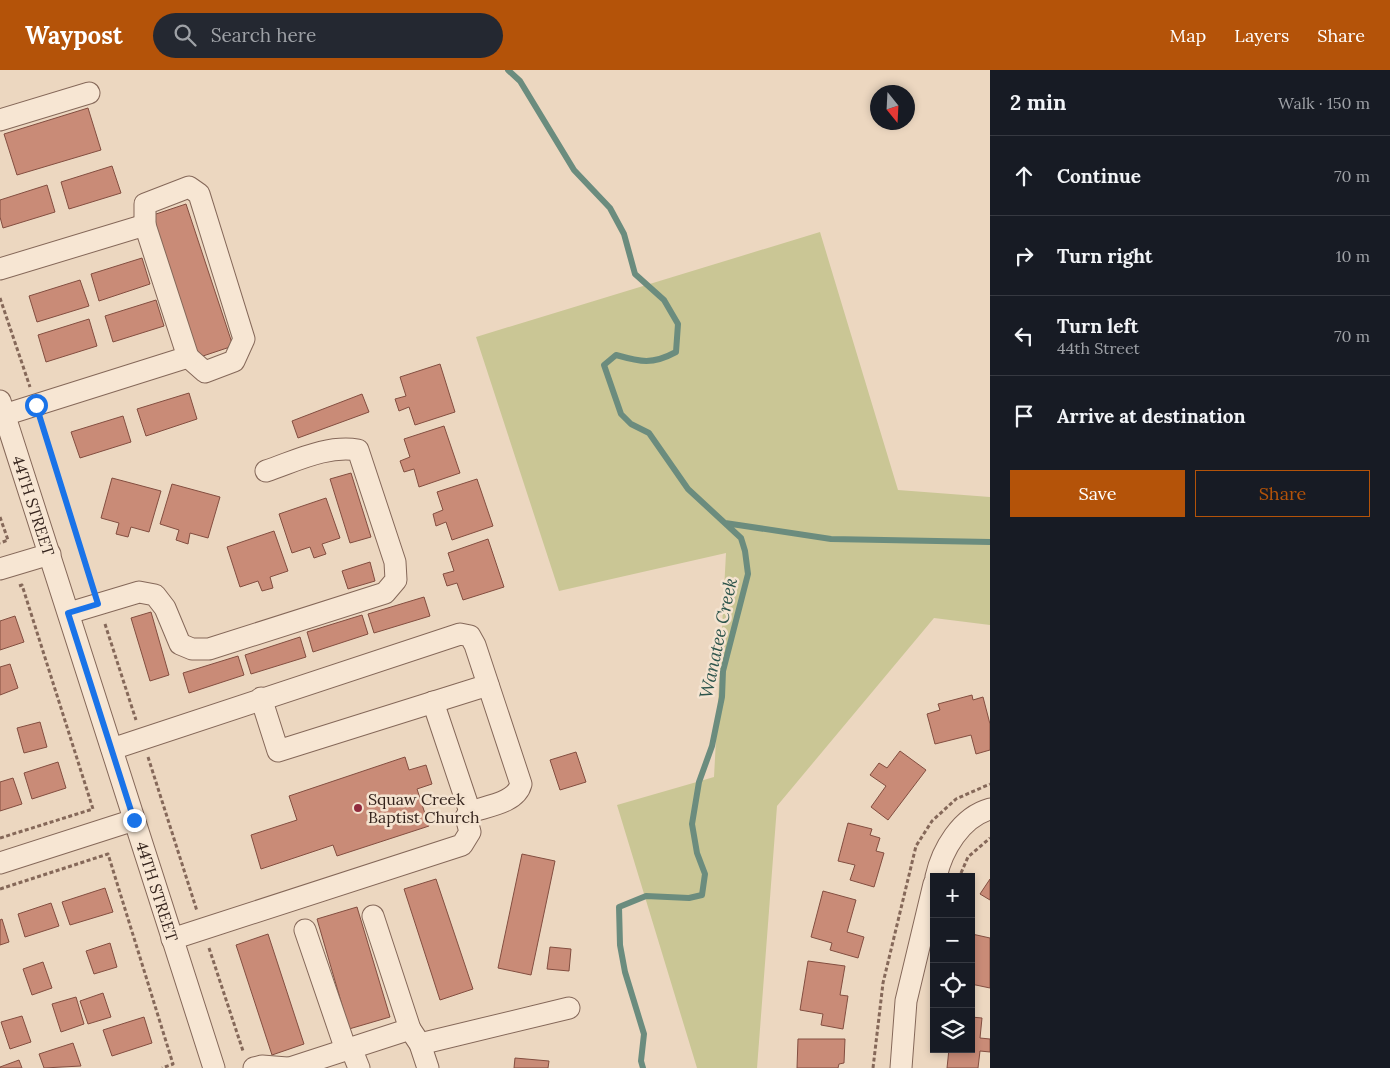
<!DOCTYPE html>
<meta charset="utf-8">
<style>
body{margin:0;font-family:Lora,serif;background:#242831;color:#f1f3f6}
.controls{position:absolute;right:15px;bottom:15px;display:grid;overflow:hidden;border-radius:0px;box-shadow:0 2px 8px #0003}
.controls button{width:45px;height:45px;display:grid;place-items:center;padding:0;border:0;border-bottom:1px solid #363941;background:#171b24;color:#f1f3f6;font:25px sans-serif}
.compass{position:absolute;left:870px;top:15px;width:45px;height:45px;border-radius:50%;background:#171b24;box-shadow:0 2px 8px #0003;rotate:162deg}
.stop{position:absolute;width:15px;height:15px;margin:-11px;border:4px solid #1a73e8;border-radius:50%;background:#fff}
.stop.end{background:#1a73e8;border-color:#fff;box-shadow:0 1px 5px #0008}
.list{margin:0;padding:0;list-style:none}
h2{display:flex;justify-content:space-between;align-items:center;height:65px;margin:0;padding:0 20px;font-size:21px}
h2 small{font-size:16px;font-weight:400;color:#9ea1a6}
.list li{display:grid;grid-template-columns:32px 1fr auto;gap:15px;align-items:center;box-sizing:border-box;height:80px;padding:0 20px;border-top:1px solid #363941}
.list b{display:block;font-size:19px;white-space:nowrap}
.list p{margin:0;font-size:16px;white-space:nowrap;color:#9ea1a6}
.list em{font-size:16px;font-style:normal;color:#9ea1a6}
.actions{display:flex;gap:10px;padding:15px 20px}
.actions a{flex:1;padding:11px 0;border:1px solid #b45309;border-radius:0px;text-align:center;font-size:18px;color:#b45309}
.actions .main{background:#b45309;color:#fff}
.icon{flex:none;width:28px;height:28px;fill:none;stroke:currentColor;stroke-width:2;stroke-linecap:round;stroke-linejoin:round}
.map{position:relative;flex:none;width:990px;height:998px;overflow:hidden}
header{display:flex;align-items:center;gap:30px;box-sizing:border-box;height:70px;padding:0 25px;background:#b45309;color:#fff}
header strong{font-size:24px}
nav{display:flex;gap:28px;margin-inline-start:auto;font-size:18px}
.search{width:350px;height:45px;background:#242831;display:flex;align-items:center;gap:12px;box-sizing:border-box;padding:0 18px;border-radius:28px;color:#9ea1a6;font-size:19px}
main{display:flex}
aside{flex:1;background:#171b24}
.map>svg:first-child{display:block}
.green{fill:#cac695}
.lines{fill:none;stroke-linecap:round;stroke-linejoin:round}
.stream{stroke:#6b8c7e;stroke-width:6}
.building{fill:#c98b77;stroke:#834e40}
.minor-casing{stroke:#856859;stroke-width:23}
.path{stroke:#856859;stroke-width:3;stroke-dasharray:4 2.5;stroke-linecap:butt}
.minor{stroke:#f7e6d3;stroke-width:21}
.route{stroke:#1a73e8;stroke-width:6}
.poi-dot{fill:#912b3e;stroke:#f4e3d0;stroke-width:2}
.labels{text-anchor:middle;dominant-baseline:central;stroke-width:5;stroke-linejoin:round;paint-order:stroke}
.street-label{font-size:16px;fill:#35241d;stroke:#f4e3d0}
.poi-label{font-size:16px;fill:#35241d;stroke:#f4e3d0;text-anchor:start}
.water-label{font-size:18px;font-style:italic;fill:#2c544b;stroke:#f4e3d0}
</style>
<header>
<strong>Waypost</strong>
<div class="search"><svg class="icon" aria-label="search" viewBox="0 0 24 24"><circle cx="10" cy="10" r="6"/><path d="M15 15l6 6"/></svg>Search here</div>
<nav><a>Map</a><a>Layers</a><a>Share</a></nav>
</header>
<main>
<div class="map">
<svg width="990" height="998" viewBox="0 0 990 998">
<rect width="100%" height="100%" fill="#ecd7c0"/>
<path class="green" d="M 820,162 L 898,420 L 990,427 L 990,555 L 934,548 L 777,736 L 757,998 L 697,998 L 617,735 L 714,707 L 726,483 L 559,521 L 476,267 Z"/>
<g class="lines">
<path class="stream" d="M 508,0 L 520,11 L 574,100 L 610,138 L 624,164 L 635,204 L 664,230 L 678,254 L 676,282 C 652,295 641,292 616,285 L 604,295 L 621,344 L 631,354 L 649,363 L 688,419 L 741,468 L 745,481 L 748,504 L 723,601 L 722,627 L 712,676 L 699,712 L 692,754 L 697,783 L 705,804 L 702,825 L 689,828 L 646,826 L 619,837 L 620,875 L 625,902 L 644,964 L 641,991 L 643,998
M 725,453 L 831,469 L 990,472"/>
</g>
<path class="building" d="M 88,38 L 101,80 L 17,105 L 4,64 Z
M 112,96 L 121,123 L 69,139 L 61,112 Z
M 47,115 L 55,142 L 3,158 L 0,147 L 0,130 Z
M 186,134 L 233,276 L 197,288 L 150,146 Z
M 142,188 L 150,214 L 99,231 L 91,204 Z
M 80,210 L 89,236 L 37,252 L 29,226 Z
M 156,230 L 164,256 L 113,272 L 105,246 Z
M 89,249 L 97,276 L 46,292 L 38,265 Z
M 440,294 L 455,342 L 415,355 L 409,337 L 399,341 L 395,329 L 406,326 L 400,307 Z
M 189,323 L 197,349 L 146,366 L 137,339 Z
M 362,324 L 369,342 L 298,368 L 292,351 Z
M 123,346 L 131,372 L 80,388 L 71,362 Z
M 444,356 L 460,403 L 419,417 L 414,399 L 404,402 L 400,391 L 410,387 L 404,369 Z
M 351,403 L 371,467 L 350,473 L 330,409 Z
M 112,408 L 161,421 L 149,462 L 131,457 L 128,467 L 116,464 L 119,453 L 101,448 Z
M 477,409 L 493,456 L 452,470 L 446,452 L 436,456 L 433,444 L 443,440 L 437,422 Z
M 172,414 L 220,427 L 208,468 L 190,463 L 188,474 L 176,470 L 179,460 L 160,454 Z
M 326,428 L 340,468 L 322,474 L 326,484 L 314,488 L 310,477 L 292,483 L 279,444 Z
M 274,461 L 288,501 L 270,507 L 273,518 L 262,521 L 258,511 L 240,517 L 227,477 Z
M 488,469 L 504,517 L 463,530 L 457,513 L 447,516 L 443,504 L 454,501 L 448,483 Z
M 370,492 L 375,511 L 348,519 L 342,501 Z
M 424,527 L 430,546 L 374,563 L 368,544 Z
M 151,542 L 169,605 L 150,611 L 131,548 Z
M 362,545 L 368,564 L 313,582 L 307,562 Z
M 15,546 L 24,572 L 0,580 L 0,551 Z
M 300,567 L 306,587 L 251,604 L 245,585 Z
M 238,586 L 244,605 L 189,623 L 183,603 Z
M 10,594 L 18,618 L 0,625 L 0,597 Z
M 972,625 L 973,630 L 983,627 L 990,654 L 990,680 L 976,684 L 971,665 L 935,674 L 927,644 L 940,640 L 938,634 Z
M 40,652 L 47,677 L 24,683 L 17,658 Z
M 900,681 L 926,700 L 888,750 L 871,737 L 886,716 L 870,705 L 879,693 L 887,698 Z
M 576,682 L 586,712 L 560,720 L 550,690 Z
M 405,687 L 409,700 L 426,695 L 432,714 L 417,719 L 429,756 L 337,786 L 333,775 L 261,799 L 251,765 L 297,750 L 289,726 Z
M 58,692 L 66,718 L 32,729 L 24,703 Z
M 13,708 L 22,734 L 0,741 L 0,712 Z
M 848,753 L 872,759 L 870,765 L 880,768 L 876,781 L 884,783 L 874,817 L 850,810 L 855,795 L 838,791 Z
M 522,784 L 555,791 L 531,905 L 498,898 Z
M 436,809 L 473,919 L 440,930 L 404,819 Z
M 990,809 L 990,830 L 980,824 Z
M 105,818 L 113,842 L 70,855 L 62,832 Z
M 823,821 L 856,830 L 847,862 L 864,867 L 858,888 L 830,880 L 832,873 L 811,867 Z
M 51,833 L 59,856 L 25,867 L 18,844 Z
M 357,837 L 390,947 L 349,959 L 317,849 Z
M 2,849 L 9,872 L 0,875 L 0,850 Z
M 268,864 L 304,974 L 272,985 L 236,875 Z
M 972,864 L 990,868 L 990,918 L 971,914 Z
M 110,873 L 117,897 L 94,904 L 86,881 Z
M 550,877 L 571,879 L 569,901 L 547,899 Z
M 808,891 L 845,896 L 840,925 L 848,926 L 843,959 L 821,955 L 823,944 L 800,940 Z
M 43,892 L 52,918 L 32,925 L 23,899 Z
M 103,923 L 111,947 L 88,954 L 80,931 Z
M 76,927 L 84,954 L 61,962 L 52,934 Z
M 22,946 L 31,972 L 10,979 L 1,952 Z
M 144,947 L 152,973 L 112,986 L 103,960 Z
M 971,947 L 982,948 L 980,968 L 990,969 L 990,982 L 980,981 L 978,998 L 947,998 L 949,979 L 971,979 Z
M 798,969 L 845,969 L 844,993 L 839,994 L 838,998 L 797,998 Z
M 73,973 L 81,996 L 44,998 L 39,984 Z
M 515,988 L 549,991 L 548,998 L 514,998 Z
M 19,990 L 22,998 L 0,998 L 0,997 Z"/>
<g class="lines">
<defs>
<g id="minor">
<path d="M 0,50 L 89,23"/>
<path d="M 145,155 L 145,134 L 189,117 L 199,124 L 244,269 L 234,291 L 205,302 L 188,287"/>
<path d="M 0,199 L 145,155 L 188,287 L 4,345"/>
<path id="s1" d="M 0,331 L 214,998"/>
<path d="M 0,499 L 50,484"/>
<path d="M 69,543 L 139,522 L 155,525 L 165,538 L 180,574 L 192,579 L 209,579 L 385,523 L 396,510 L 395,492 L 358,380 C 326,375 296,391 266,401"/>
<path d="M 261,628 L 278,681 L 488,615"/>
<path d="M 433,632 L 470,742"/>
<path d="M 112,679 L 460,564 L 470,566 L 475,575 L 521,714 C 516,733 487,736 470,742 L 466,747 L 470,762 L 462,775 L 172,869"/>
<path d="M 0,793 L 134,750"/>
<path d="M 936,807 C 942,780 961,747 990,739"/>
<path d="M 373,846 L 410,959"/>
<path d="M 305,860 L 346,980"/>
<path d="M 420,974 L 569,938"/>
<path d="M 351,978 L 359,998"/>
<path d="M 254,998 L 262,996 L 287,998"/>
<path d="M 290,998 L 410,959 L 420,974 L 428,998"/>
<path d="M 901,998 L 906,931 L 934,814"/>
</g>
</defs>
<use href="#minor" class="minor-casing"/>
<path class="path" d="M 0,228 L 30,317
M 42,354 L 92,515
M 0,447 L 8,470 L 0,473
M 105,554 L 136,650
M 148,687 L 197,841
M 0,768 L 93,739 L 22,515 L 19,516
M 961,803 L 968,787 L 990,768
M 0,819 L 108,784 L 173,994 L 162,998
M 209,878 L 243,981
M 873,998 L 883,913 L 916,776 L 932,751 L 956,729 L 990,714"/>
<use href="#minor" class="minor"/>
</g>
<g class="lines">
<path class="route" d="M 36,335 L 98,534 L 68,543 L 134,750"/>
</g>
<circle class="poi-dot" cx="358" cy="738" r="5"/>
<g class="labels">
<g class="street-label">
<text stroke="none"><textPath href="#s1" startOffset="110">44TH STREET</textPath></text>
<text stroke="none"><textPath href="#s1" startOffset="515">44TH STREET</textPath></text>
</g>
<g class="poi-label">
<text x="368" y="729">Squaw Creek<tspan x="368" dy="18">Baptist Church</tspan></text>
</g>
<g class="water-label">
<text transform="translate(718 568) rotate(-78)">Wanatee Creek</text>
</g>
</g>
</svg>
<div class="controls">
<button>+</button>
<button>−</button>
<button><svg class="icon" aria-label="locate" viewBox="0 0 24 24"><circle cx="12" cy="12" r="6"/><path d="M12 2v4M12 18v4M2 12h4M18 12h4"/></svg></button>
<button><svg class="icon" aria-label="layers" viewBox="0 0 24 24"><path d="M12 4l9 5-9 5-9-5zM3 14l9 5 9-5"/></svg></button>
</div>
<svg class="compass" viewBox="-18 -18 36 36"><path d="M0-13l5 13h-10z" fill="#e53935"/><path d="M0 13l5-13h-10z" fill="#9ea1a6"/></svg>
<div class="stop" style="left:36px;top:335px"></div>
<div class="stop end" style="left:134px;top:750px"></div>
</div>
<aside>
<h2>2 min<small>Walk · 150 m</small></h2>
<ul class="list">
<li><svg class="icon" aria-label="ahead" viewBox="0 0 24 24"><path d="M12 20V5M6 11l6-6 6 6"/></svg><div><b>Continue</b></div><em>70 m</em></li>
<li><svg class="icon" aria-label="right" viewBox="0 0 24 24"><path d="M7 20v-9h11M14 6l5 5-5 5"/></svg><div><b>Turn right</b></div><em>10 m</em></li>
<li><svg class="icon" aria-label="left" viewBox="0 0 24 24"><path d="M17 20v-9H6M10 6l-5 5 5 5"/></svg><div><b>Turn left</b><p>44th Street</p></div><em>70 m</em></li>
<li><svg class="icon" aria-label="arrive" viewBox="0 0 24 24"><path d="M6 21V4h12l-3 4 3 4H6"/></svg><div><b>Arrive at destination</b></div></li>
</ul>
<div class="actions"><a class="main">Save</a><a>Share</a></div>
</aside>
</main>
